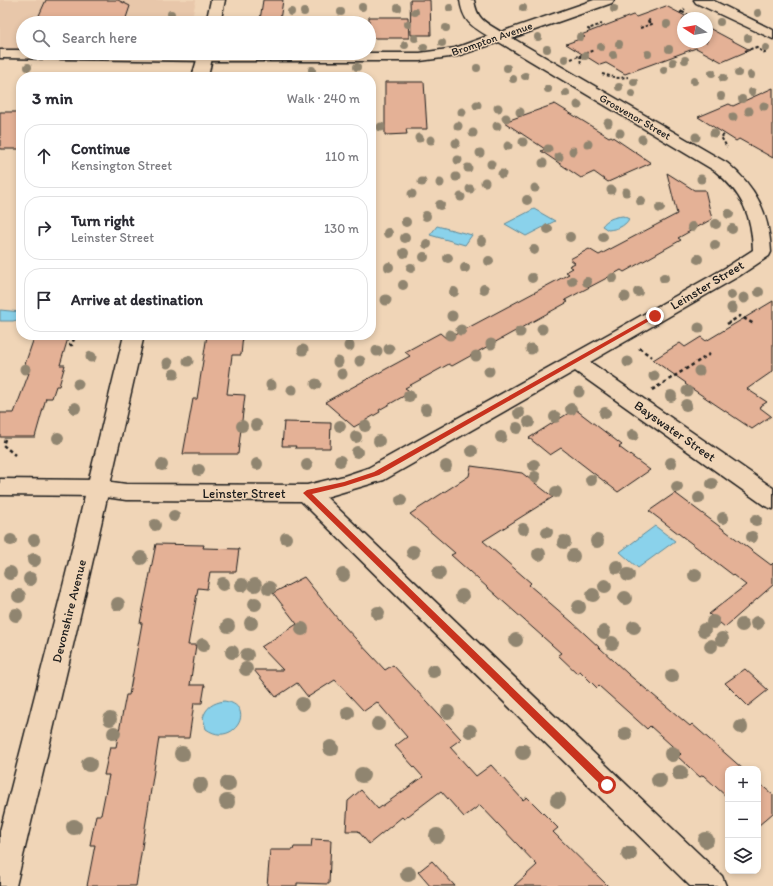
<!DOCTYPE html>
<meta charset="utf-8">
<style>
body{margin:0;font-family:Itim,sans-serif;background:#f7f7f7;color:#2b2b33}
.controls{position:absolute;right:12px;bottom:12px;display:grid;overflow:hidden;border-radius:8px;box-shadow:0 2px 6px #0003}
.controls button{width:36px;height:36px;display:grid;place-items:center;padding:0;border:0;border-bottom:1px solid #e1e1e2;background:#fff;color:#2b2b33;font:20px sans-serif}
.compass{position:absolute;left:677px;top:12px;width:36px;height:36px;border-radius:50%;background:#fff;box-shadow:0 2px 6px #0003;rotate:281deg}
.stop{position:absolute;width:12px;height:12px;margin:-9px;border:3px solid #c8321e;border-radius:50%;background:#fff}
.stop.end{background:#c8321e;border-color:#fff;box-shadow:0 1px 4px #0008}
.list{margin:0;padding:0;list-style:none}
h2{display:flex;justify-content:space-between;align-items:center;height:52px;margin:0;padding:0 16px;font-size:17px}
h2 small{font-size:13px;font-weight:400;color:#7c7c81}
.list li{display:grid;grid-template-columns:26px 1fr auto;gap:12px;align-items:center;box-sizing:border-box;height:64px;margin:0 8px 8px;padding:0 8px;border:1px solid #e1e1e2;border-radius:16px}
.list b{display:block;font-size:15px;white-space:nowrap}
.list p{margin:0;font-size:13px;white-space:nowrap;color:#7c7c81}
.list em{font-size:13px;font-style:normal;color:#7c7c81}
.icon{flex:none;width:22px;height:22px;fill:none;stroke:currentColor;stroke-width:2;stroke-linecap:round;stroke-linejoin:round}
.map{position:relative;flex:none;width:773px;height:886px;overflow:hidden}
.search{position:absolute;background:#fff;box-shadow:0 2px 6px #0003;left:16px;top:16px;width:360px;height:44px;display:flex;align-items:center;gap:10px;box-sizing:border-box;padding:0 14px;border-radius:22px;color:#7c7c81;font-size:15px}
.panel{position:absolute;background:#fff;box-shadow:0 2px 6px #0003;left:16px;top:72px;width:360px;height:268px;border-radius:16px}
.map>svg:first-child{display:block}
.built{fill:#e8c7aa}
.water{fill:#8ad2eb;stroke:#5e8998}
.building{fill:#e4b196;stroke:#1c1c1c}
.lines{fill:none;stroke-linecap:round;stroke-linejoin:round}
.minor-casing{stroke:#1c1c1c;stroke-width:3}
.secondary-casing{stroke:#1c1c1c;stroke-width:3}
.path-far1{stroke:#1c1c1c;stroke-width:2;stroke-dasharray:3 2;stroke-linecap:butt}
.path{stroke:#1c1c1c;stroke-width:2.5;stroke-dasharray:3.5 3;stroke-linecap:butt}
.minor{fill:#f0d5b7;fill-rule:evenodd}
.secondary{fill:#f0d5b7;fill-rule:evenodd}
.tree{fill:#90856f}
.route{fill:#c8321e}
.labels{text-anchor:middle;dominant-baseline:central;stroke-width:3;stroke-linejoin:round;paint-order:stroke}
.far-street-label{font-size:11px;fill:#1c1c1c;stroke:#f0d5b7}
.street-label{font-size:13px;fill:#1c1c1c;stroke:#f0d5b7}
</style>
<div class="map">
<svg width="773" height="886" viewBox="0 0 773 886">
<rect width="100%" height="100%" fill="#f0d5b7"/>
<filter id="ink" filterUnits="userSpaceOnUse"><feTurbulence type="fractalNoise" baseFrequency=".025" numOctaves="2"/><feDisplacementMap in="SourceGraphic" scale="8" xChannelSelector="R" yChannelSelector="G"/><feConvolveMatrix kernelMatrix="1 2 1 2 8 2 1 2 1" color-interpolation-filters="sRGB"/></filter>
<g filter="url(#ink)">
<path class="built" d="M 0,0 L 196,0 L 191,23 L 23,23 L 23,50 L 0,50 Z"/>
<path class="water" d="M 534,209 L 555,221 L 526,236 L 505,224 Z
M 623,216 L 629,219 C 624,227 617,229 608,230 L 602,226 C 607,219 614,217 623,216 Z
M 437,226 L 472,235 L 465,245 L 430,235 Z
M 0,310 L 21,312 L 21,319 L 13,321 L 0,321 Z
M 655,526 L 675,541 L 638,568 L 620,552 Z
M 224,701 C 258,705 234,749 206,729 L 203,718 C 206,707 213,703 224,701 Z"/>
<path class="building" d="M 46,0 L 118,0 L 130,6 L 125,21 L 111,21 L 110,23 L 36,22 Z
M 263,0 L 283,0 L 280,20 L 260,20 Z
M 410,0 L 430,0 L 431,35 L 411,35 Z
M 666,6 L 689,18 L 683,18 L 683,42 L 707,42 L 707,27 L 750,50 L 722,62 L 696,48 L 625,74 L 606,63 L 600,65 L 566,44 L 585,37 L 581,35 L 633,15 L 636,17 Z
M 369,17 L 408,17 L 409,38 L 369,38 Z
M 385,82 L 424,82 L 427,129 L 406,129 L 407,134 L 385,135 Z
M 773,88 L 773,158 L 739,139 L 736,141 L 698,117 L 729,104 L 733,106 Z
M 555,104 L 609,137 L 611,136 L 651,163 L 608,182 L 594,172 L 581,178 L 541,151 L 545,149 L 504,122 Z
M 0,112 L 21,112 L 21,149 L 0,149 Z
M 667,173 L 694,190 L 705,190 L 712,219 L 678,238 L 681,240 L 624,272 L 621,270 L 603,280 L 565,300 L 568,302 L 452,366 L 449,364 L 405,388 L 411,392 L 379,410 L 380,412 L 354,427 L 325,402 L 410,356 L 405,352 L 440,333 L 447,339 L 569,274 L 566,272 L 573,268 L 569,266 L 575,263 L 570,259 L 589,249 L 599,255 L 677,214 Z
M 773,301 L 773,371 L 747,389 L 767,402 L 759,407 L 771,416 L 752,429 L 685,384 L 686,383 L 653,360 L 680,343 L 685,347 L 701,337 L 706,341 Z
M 35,335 L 69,335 L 60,365 L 65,365 L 59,386 L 56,386 L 52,398 L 46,398 L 35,437 L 0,437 L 0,413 L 14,413 L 29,373 L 22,373 Z
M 207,335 L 243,335 L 241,355 L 232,355 L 227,394 L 245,395 L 238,454 L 183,454 L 193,399 L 197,399 Z
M 575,409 L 622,445 L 619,447 L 650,470 L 618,492 L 561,448 L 550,455 L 529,438 Z
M 284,422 L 331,423 L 330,448 L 295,448 L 296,446 L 282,446 Z
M 471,466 L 522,473 L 553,497 L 483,541 L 531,583 L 529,585 L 572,622 L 628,674 L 690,726 L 692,724 L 743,769 L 728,769 L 728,798 L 703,775 L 700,777 L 678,757 L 681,754 L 650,726 L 647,729 L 599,686 L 597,688 L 580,671 L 577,673 L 558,655 L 561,653 L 451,555 L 455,553 L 410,514 L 469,476 Z
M 675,493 L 771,565 L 773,563 L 773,585 L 725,627 L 709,614 L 746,585 L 649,511 Z
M 156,544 L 204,545 L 203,548 L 239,549 L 236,572 L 210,572 L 207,589 L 198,588 L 188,645 L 196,645 L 190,685 L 205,685 L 202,703 L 194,703 L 189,738 L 159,738 L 136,886 L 87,886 L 95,845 L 90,845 L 96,815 L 101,815 L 109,775 L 104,775 L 110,747 L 116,747 L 126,695 L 129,695 L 142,623 L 140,623 Z
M 304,577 L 342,624 L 385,670 L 393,665 L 461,739 L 450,747 L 476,776 L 491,765 L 523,800 L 527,797 L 558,828 L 553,832 L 608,886 L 514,886 L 537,865 L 480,805 L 464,817 L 441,791 L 404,819 L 402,817 L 369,844 L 358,831 L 346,831 L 348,801 L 361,790 L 378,809 L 423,777 L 395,746 L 407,737 L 377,702 L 364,711 L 335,680 L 308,697 L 297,683 L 276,697 L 254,670 L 283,670 L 261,647 L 297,624 L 273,593 Z
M 745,669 L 768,690 L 748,706 L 725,683 Z
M 758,782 L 773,795 L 773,813 L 758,826 Z
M 312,839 L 331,840 L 329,884 L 297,883 L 297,886 L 267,886 L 270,850 L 293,850 L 294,847 L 311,847 Z
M 432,861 L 455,886 L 430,886 L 418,872 Z"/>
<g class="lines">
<defs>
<path id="minor" d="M 460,0 L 474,0 C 477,20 485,22 501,32 L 594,0 L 614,0 L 612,3 L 512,38 L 727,163 C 757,188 769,213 771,252 L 769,256 L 739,276 L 590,362 L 773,488 L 773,509 L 765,506 L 575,371 L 384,480 L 326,497 L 722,876 L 726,886 L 690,886 L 301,501 L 126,500 L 98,496 L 0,495 L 0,479 L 98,480 L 126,484 L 307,485 L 344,476 L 368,468 L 614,331 L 725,268 L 753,250 C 752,215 742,193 715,171 L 499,42 L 457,56 L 420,61 L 205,61 L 0,58 L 0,50 L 23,50 L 23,53 L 420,53 L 455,48 L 488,36 C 471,26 463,21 460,0 Z
M 694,0 L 712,0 L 773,30 L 773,39 L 696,3 Z"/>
<path id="secondary" d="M 211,0 L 225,0 L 220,23 L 206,23 Z
M 199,53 L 213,53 L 208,77 L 192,77 Z
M 124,335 L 144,335 L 87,586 L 16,886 L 0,886 L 0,831 L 63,586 Z"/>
</defs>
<use href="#minor" class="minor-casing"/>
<use href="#secondary" class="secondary-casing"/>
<path class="path-far1" d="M 682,12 L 691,16
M 680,13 L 685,9
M 640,28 L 652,24 L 647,21 L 650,20
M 590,30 L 588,29 L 602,24
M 755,47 L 765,53 L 762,54
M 745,51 L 759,46
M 580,55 L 581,65
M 571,59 L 594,50
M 602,74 L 618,78 L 628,77
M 724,135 L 721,137 L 727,147"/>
<path class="path" d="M 727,324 L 740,316 L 754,324
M 69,345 L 72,345 L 75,335
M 639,348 L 652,357
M 652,390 L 710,354
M 5,439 L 3,445 L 15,455"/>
<use href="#minor" class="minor"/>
<use href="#secondary" class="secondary"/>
</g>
<g class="tree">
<circle cx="362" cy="7" r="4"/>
<circle cx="398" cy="8" r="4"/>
<circle cx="450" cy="8" r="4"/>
<circle cx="523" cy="8" r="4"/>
<circle cx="614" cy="9" r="4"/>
<circle cx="291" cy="12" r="4"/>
<circle cx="304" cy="12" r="4"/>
<circle cx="341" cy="12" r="4"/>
<circle cx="415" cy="12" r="4"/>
<circle cx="758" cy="13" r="4"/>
<circle cx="171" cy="14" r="4"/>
<circle cx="720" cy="22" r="4"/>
<circle cx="408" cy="24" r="4"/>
<circle cx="667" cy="24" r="4"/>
<circle cx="446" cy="28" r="4"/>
<circle cx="538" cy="37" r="4"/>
<circle cx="580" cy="37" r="4"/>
<circle cx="415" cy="38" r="4"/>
<circle cx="748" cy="38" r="4"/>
<circle cx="442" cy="43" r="4"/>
<circle cx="619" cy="44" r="4"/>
<circle cx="405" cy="45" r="4"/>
<circle cx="424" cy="47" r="4"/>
<circle cx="601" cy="47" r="4"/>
<circle cx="766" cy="48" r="4"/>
<circle cx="547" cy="49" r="4"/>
<circle cx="669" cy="49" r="4"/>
<circle cx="648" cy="54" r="4"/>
<circle cx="613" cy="55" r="4"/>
<circle cx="585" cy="56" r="4"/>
<circle cx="565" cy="59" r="4"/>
<circle cx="685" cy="60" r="4"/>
<circle cx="673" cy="62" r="4"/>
<circle cx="28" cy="67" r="4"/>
<circle cx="357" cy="67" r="4"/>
<circle cx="477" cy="68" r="4"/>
<circle cx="507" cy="68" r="4"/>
<circle cx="312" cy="70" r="4"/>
<circle cx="664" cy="70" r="4"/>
<circle cx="712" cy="73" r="4"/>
<circle cx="738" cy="73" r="4"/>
<circle cx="751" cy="75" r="4"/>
<circle cx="525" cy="76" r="4"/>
<circle cx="723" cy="78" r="4"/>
<circle cx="513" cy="79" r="4"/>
<circle cx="694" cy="81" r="4"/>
<circle cx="634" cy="82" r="4"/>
<circle cx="619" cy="87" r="4"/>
<circle cx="548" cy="89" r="4"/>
<circle cx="752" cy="92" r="4"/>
<circle cx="566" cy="93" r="4"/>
<circle cx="632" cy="94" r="4"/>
<circle cx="721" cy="96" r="4"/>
<circle cx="742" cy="99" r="4"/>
<circle cx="477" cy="105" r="4.5"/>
<circle cx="578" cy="105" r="4.5"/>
<circle cx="764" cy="106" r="4.5"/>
<circle cx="498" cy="108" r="4.5"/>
<circle cx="749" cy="111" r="4.5"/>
<circle cx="462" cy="112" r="4.5"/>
<circle cx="520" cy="112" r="4.5"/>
<circle cx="733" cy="117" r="4.5"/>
<circle cx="506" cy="118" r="4.5"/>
<circle cx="608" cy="123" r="4.5"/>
<circle cx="458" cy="126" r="4.5"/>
<circle cx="497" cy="126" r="4.5"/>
<circle cx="381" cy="127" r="4.5"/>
<circle cx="473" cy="133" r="4.5"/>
<circle cx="620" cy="133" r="4.5"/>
<circle cx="714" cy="133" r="4.5"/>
<circle cx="696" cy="137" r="4.5"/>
<circle cx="419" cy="138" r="4.5"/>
<circle cx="642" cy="139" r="4.5"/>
<circle cx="431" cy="140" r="4.5"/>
<circle cx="523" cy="142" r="4.5"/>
<circle cx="456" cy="143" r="4.5"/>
<circle cx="588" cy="144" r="4.5"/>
<circle cx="508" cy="146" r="4.5"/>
<circle cx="548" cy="149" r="4.5"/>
<circle cx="573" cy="151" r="4.5"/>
<circle cx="480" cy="153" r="4.5"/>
<circle cx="559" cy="157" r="4.5"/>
<circle cx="458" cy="160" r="4.5"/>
<circle cx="543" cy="163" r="4.5"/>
<circle cx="491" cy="164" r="4.5"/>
<circle cx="468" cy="168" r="4.5"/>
<circle cx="502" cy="174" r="4.5"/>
<circle cx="456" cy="177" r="4.5"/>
<circle cx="701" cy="179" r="4.5"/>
<circle cx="422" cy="182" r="4.5"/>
<circle cx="485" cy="182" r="4.5"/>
<circle cx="440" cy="183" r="4.5"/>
<circle cx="535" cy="188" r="4.5"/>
<circle cx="470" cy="189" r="4.5"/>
<circle cx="611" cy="190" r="4.5"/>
<circle cx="626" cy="192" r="4.5"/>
<circle cx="412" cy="194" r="4.5"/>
<circle cx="461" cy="197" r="4.5"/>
<circle cx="527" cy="200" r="5"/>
<circle cx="641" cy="201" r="5"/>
<circle cx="440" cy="205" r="5"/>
<circle cx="660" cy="208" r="5"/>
<circle cx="729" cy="214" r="5"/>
<circle cx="426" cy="216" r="5"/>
<circle cx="406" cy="222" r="5"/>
<circle cx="716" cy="224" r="5"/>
<circle cx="692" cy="227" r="5"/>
<circle cx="548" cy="229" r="5"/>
<circle cx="732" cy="229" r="5"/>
<circle cx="388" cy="233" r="5"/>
<circle cx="570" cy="237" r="5"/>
<circle cx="603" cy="237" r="5"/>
<circle cx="405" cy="238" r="5"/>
<circle cx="482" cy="241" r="5"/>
<circle cx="427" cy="244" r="5"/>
<circle cx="715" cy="245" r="5"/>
<circle cx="534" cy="250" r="5"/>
<circle cx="404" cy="253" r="5"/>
<circle cx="424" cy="257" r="5"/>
<circle cx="448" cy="258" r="5"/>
<circle cx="698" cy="259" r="5"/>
<circle cx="489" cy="261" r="5"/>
<circle cx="389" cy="267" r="5"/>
<circle cx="411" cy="268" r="5"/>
<circle cx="465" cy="268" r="5"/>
<circle cx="532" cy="278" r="5"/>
<circle cx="613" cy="278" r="5"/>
<circle cx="664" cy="278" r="5"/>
<circle cx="572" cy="281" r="5"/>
<circle cx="587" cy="282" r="5"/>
<circle cx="403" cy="285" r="5"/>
<circle cx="484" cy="289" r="5"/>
<circle cx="454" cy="292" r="5"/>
<circle cx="638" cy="292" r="5"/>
<circle cx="759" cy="292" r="5"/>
<circle cx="731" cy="295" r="5"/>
<circle cx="625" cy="297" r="5.5"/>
<circle cx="744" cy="298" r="5.5"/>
<circle cx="386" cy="300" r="5.5"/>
<circle cx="732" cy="308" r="5.5"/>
<circle cx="452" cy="316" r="5.5"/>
<circle cx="699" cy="328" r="5.5"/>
<circle cx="542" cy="329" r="5.5"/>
<circle cx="461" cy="330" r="5.5"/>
<circle cx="520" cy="332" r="5.5"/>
<circle cx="450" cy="335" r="5.5"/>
<circle cx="491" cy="344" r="5.5"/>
<circle cx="349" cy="346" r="5.5"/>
<circle cx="389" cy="349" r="5.5"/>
<circle cx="531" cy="349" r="5.5"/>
<circle cx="303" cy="350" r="5.5"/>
<circle cx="377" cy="351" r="5.5"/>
<circle cx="476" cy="356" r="5.5"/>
<circle cx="91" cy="357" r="5.5"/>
<circle cx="188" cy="361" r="5.5"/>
<circle cx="360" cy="361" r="5.5"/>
<circle cx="338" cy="362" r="5.5"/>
<circle cx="628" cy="362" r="5.5"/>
<circle cx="168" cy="363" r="5.5"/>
<circle cx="25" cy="369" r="5.5"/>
<circle cx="489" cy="371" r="5.5"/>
<circle cx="699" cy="371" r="5.5"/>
<circle cx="174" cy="374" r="5.5"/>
<circle cx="342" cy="374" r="5.5"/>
<circle cx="654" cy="376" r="5.5"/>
<circle cx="78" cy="384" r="5.5"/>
<circle cx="316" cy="384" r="5.5"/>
<circle cx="271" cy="385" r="5.5"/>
<circle cx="292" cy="390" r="5.5"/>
<circle cx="687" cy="391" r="5.5"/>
<circle cx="579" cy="392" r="5.5"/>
<circle cx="409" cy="396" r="6"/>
<circle cx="671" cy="396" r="6"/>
<circle cx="686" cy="405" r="6"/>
<circle cx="75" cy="408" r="6"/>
<circle cx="426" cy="409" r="6"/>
<circle cx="571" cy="409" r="6"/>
<circle cx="519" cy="413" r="6"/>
<circle cx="605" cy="413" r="6"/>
<circle cx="555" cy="417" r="6"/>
<circle cx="529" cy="422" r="6"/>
<circle cx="256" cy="425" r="6"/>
<circle cx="242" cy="426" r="6"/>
<circle cx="340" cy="426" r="6"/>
<circle cx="365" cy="426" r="6"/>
<circle cx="517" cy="428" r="6"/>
<circle cx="633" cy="435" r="6"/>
<circle cx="356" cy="437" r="6"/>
<circle cx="501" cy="437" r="6"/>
<circle cx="58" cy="438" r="6"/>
<circle cx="379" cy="441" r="6"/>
<circle cx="472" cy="451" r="6"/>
<circle cx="357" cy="452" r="6"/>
<circle cx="340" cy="461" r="6"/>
<circle cx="671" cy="463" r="6"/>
<circle cx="257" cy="464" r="6"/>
<circle cx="162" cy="465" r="6"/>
<circle cx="307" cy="465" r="6"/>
<circle cx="534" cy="465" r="6"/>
<circle cx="446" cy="466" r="6"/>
<circle cx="199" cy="470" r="6"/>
<circle cx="535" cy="477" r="6"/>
<circle cx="591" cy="480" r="6"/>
<circle cx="712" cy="484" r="6"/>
<circle cx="677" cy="487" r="6"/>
<circle cx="556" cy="492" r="6"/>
<circle cx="699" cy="498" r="6"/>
<circle cx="401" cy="500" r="6"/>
<circle cx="174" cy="516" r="6"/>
<circle cx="723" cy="518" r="6"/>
<circle cx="756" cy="520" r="6"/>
<circle cx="155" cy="525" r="6"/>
<circle cx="523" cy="529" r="6"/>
<circle cx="547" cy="532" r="6"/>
<circle cx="752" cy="537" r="6"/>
<circle cx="286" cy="538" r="6"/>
<circle cx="11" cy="540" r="6"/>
<circle cx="34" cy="540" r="6"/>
<circle cx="597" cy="541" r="7"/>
<circle cx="564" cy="542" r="7"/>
<circle cx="413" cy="552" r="7"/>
<circle cx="539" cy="554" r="7"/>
<circle cx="573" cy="556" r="7"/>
<circle cx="141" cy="558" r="7"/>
<circle cx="34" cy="560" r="7"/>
<circle cx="617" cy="567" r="7"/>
<circle cx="10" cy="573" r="7"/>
<circle cx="439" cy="573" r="7"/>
<circle cx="343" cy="575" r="7"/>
<circle cx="628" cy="575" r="7"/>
<circle cx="695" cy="575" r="7"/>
<circle cx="30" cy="579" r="7"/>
<circle cx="223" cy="584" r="7"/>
<circle cx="242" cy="585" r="7"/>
<circle cx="255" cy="585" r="7"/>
<circle cx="605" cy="586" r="7"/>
<circle cx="269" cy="588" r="7"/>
<circle cx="593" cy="595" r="7"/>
<circle cx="19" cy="596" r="7"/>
<circle cx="462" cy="596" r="7"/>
<circle cx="625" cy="598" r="7"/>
<circle cx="118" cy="604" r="7"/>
<circle cx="255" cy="604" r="7"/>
<circle cx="579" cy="607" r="7"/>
<circle cx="378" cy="613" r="7"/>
<circle cx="16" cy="615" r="7"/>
<circle cx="713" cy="622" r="7"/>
<circle cx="251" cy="623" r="7"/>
<circle cx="757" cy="623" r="7"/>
<circle cx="742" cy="625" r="7"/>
<circle cx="228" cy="626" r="7"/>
<circle cx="634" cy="627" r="7"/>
<circle cx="302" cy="629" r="7"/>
<circle cx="704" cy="630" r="7"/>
<circle cx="604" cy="632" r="7"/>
<circle cx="722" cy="639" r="7"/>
<circle cx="516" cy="640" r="7"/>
<circle cx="612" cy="643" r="7"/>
<circle cx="203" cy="645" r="7"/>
<circle cx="711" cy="646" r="7"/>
<circle cx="232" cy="652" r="7"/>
<circle cx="247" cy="655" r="7"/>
<circle cx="246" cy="669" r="7"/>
<circle cx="433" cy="671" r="7"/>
<circle cx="672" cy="676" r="7"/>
<circle cx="302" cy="704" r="7"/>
<circle cx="448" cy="712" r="7"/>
<circle cx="348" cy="713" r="7"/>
<circle cx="110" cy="719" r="7"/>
<circle cx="378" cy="724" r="7"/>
<circle cx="741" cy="727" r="7"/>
<circle cx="470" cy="731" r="7"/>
<circle cx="114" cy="733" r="7"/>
<circle cx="625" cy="734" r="7"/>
<circle cx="331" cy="748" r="8"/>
<circle cx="523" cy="752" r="8"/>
<circle cx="182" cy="754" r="8"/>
<circle cx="672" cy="754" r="8"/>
<circle cx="89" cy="764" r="8"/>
<circle cx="680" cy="773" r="8"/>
<circle cx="362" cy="775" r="8"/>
<circle cx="659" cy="780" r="8"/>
<circle cx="228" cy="784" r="8"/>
<circle cx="200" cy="785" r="8"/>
<circle cx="558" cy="800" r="8"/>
<circle cx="227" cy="802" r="8"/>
<circle cx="74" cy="827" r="8"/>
<circle cx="437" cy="836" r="8"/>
<circle cx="706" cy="840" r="8"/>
<circle cx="629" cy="854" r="8"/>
<circle cx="408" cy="874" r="8"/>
</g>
</g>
<path class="route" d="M 653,315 L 658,316 L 379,475 L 345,486 L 312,494 L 610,782 L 611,785 L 610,788 L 607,789 L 604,788 L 303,493 L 307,490 L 344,482 L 374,472 Z"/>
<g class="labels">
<g class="far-street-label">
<text transform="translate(492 39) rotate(-19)">Brompton Avenue</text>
<text transform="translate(635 117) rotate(30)">Grosvenor Street</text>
</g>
<g class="street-label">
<text transform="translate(707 285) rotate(-31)">Leinster Street</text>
<text transform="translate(675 431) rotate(35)">Bayswater Street</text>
<text x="244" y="493">Leinster Street</text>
<text transform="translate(69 611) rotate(-76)">Devonshire Avenue</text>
</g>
</g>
</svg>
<div class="controls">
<button>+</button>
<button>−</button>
<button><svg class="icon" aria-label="layers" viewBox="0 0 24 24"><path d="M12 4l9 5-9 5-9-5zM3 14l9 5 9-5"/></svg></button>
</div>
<svg class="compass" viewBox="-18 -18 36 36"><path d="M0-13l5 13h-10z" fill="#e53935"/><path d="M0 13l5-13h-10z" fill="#7c7c81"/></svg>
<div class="stop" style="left:607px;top:785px"></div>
<div class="stop end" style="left:655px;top:316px"></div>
<div class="search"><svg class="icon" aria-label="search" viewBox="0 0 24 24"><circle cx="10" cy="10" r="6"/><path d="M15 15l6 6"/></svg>Search here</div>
<section class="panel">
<h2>3 min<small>Walk · 240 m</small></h2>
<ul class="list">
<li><svg class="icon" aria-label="ahead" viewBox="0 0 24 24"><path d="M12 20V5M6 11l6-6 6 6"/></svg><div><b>Continue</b><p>Kensington Street</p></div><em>110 m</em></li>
<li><svg class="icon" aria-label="right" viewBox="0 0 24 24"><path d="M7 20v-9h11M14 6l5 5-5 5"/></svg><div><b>Turn right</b><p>Leinster Street</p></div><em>130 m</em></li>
<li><svg class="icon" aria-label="arrive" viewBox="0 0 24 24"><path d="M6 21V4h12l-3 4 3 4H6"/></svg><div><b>Arrive at destination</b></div></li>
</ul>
</section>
</div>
